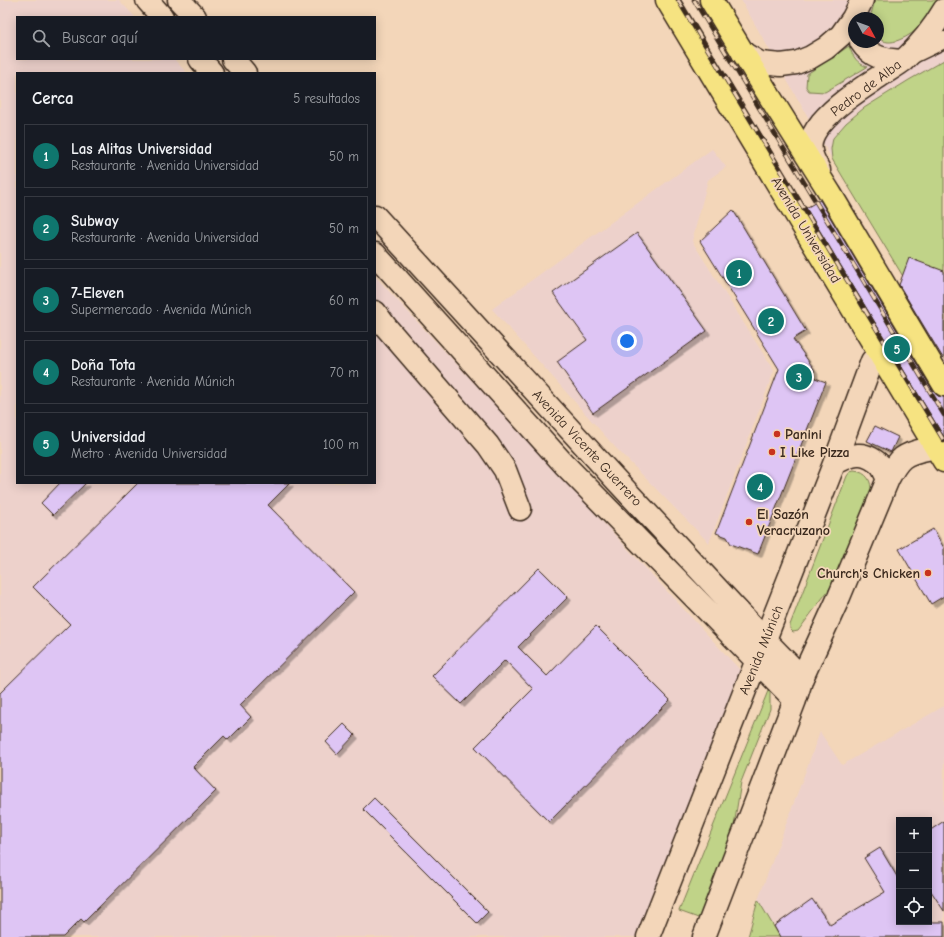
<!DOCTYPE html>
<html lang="es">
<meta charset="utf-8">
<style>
body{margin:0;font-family:"Comic Neue",sans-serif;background:#242831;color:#f1f3f6}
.controls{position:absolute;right:12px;bottom:12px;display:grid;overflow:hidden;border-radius:0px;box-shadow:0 2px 10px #0003}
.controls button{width:36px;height:36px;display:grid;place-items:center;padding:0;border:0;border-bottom:1px solid #363941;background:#171b24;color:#f1f3f6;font:20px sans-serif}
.compass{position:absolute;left:848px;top:12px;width:36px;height:36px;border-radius:50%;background:#171b24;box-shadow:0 2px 10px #0003;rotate:131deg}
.you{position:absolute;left:627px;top:341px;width:14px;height:14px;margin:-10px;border:3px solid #fff;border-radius:50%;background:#1a73e8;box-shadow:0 0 0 6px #1a73e833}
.badge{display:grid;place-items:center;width:26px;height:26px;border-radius:50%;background:#0f766e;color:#fff;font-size:13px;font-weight:700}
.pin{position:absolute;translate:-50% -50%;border:2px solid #fff;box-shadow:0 1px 4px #0006}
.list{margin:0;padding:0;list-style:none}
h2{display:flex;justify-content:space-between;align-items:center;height:52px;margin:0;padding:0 16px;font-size:17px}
h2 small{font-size:13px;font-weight:400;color:#9ea1a6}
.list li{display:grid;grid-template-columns:26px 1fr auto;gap:12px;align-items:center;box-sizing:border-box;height:64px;margin:0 8px 8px;padding:0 8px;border:1px solid #363941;border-radius:0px}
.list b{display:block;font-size:15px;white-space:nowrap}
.list p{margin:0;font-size:13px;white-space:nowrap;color:#9ea1a6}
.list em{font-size:13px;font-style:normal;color:#9ea1a6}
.icon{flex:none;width:22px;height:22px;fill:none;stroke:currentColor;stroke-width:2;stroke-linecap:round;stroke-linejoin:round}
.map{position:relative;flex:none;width:944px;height:937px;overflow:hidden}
.search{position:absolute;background:#171b24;box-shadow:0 2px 10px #0003;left:16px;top:16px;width:360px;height:44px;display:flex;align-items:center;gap:10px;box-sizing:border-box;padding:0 14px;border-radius:0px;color:#9ea1a6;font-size:15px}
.panel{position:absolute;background:#171b24;box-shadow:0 2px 10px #0003;left:16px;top:72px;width:360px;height:412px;border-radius:0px}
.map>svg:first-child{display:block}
.built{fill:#edd1cb;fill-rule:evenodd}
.green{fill:#c0d388;stroke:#7e7e53}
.building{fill:#dec5f4;stroke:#3b2a1e;filter:url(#shadow)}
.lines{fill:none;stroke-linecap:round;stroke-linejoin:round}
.street-casing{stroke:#3b2a1e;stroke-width:19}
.secondary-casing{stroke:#3b2a1e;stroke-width:25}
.highway-casing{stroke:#3b2a1e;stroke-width:25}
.street{stroke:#f3d6b9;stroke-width:16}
.secondary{stroke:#f3d6b9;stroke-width:22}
.highway{stroke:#f6e381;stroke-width:22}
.rail-casing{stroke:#3b2a1e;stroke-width:4.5}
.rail{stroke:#f3d6b9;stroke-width:3;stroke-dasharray:9;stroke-linecap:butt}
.poi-dot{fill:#c8321e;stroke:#f3d6b9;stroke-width:1.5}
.labels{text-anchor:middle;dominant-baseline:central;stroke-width:3.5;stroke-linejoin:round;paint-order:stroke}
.street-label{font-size:14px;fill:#3b2a1e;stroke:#f3d6b9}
.poi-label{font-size:14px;font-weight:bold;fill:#3b2a1e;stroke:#f3d6b9;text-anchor:start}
</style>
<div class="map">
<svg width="944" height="937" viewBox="0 0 944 937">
<defs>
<filter id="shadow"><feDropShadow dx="3.5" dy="3.5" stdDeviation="0" flood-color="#0004"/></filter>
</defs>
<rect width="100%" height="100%" fill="#f3d6b9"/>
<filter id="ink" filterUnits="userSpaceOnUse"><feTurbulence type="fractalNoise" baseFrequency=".025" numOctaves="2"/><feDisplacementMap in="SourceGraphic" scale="8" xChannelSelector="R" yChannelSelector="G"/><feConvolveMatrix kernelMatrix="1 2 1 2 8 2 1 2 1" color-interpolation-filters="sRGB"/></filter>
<g filter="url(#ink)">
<path class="built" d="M 0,0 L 119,0 L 135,17 L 17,17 L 17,59 L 174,59 L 187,73 L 17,73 L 17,483 L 375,483 L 375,276 L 741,671 L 639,937 L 0,937 Z
M 741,0 L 944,0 L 944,344 L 832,159 ZM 854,18 L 878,18 L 878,42 L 854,42 Z
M 712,149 L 726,167 L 708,180 L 692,241 L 774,371 L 709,543 L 615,447 L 492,309 Z
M 944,706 L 944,937 L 748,937 L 758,900 L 820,732 L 842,765 ZM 899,820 L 929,820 L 929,922 L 899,922 Z"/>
<path class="green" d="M 875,0 L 937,0 C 928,18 918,33 899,40 C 891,43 885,43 878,38 L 878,18 L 870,18 Z
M 849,46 C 853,57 857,63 867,67 L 825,92 L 809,91 L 806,87 L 807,74 Z
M 944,60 L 944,344 L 832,159 L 831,149 L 833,138 L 846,123 L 864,108 L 909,80 Z
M 854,471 C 867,472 872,481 871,493 L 833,584 L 798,631 L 793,632 L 790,629 L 790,625 L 847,476 L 850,472 Z
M 770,686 L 770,709 L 741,782 L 731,845 L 701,919 L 679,911 Z
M 758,900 L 780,937 L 748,937 Z"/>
<path class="building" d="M 820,200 L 933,391 L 938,396 L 944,397 L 944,437 L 806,208 Z
M 733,210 L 806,331 L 793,339 L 814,369 L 815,378 L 826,382 L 758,554 L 731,544 L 727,537 L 716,533 L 779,369 L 700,241 Z
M 637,233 L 707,331 L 593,413 L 557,362 L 587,340 L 553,293 Z
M 909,258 L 944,271 L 944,357 L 943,358 L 899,285 Z
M 875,426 L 898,437 L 891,452 L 867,441 Z
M 60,483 L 86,483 L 53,515 L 41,503 Z
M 138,483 L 290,483 L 268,505 L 354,592 L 240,705 L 251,717 L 228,740 L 224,736 L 193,767 L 216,791 L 84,922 L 81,919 L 63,937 L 0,937 L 0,693 L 70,624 L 33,587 Z
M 933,529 L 944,548 L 944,596 L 931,604 L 899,549 Z
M 539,568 L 568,597 L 518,647 L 547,676 L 596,626 L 670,700 L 549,822 L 475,747 L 533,689 L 505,660 L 461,704 L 432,676 Z
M 344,724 L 355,735 L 337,754 L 326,742 Z
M 374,798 L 488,912 L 477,923 L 363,809 Z
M 944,821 L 944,911 L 929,888 L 929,831 Z
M 880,848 L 899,880 L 899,922 L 944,922 L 944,937 L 780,937 L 774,926 L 812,899 L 830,925 L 885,892 L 864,858 Z"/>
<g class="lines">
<defs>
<path id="street" d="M 913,55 L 944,40"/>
<path id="secondary" d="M 147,0 L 162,17
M 179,0 L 195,17
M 861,42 C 871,58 885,60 903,61
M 743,53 L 760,63 L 781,65 L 796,63 L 811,57 L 826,48 L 841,35 L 853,18 L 862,0
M 200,59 L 212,73
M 233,59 L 245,73
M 819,170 C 814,161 809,152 811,142 C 812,135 817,128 821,123 C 839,102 861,89 883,74 C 890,69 898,65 904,60 C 920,45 933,29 944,10
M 375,216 L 617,481 L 765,640 L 802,678
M 375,254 L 564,464 L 795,700
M 375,312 L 386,327 L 488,445 L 505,470 L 520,509
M 834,464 C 841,460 850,455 858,455 C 866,454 877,461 882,467 C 884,471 886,475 888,479
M 648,937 L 834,464 L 872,361
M 704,937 L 795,700 L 802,678 L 839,597 L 888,479 C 899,458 903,454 927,449"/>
<path id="highway" d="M 667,0 L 944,461
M 711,0 L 770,97 L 830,193 L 944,385"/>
</defs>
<use href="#street" class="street-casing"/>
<use href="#secondary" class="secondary-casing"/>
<use href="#highway" class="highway-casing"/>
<use href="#street" class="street"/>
<use href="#secondary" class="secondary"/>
<use href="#highway" class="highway"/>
<defs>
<path id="rail" d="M 678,0 L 944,441
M 694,0 L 816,202 L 944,415"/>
</defs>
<use href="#rail" class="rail-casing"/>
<use href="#rail" class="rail"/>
</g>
</g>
<g class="poi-dot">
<circle cx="777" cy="434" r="4"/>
<circle cx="772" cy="452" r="4"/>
<circle cx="749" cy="522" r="4"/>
<circle cx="928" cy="573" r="4"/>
</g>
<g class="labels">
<g class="street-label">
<text transform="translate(866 88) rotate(-37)">Pedro de Alba</text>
<text transform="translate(806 230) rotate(59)">Avenida Universidad</text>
<text transform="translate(587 448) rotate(47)">Avenida Vicente Guerrero</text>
<text transform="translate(761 650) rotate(-68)">Avenida Múnich</text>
</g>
<g class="poi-label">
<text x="785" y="434">Panini</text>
<text x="780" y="452">I Like Pizza</text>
<text x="757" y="514">El Sazón<tspan x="757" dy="16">Veracruzano</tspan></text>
<text x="920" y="573" text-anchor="end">Church's Chicken</text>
</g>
</g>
</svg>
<div class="controls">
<button>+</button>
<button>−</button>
<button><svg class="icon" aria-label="locate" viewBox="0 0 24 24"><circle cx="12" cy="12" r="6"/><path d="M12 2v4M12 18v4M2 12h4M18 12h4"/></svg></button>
</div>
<svg class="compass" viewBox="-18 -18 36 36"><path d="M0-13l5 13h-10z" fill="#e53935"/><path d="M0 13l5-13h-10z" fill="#9ea1a6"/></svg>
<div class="you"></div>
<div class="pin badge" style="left:739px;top:273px">1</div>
<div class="pin badge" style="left:771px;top:321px">2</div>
<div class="pin badge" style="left:799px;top:377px">3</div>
<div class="pin badge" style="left:760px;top:487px">4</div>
<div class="pin badge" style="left:897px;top:349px">5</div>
<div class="search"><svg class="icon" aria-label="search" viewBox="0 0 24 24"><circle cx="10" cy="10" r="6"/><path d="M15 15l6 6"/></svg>Buscar aquí</div>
<section class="panel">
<h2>Cerca<small>5 resultados</small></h2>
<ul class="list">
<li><span class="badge">1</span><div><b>Las Alitas Universidad</b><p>Restaurante · Avenida Universidad</p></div><em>50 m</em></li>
<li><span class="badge">2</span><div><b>Subway</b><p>Restaurante · Avenida Universidad</p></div><em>50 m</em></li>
<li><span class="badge">3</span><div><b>7-Eleven</b><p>Supermercado · Avenida Múnich</p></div><em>60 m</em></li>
<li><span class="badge">4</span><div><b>Doña Tota</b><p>Restaurante · Avenida Múnich</p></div><em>70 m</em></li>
<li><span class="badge">5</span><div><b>Universidad</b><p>Metro · Avenida Universidad</p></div><em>100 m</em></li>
</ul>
</section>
</div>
